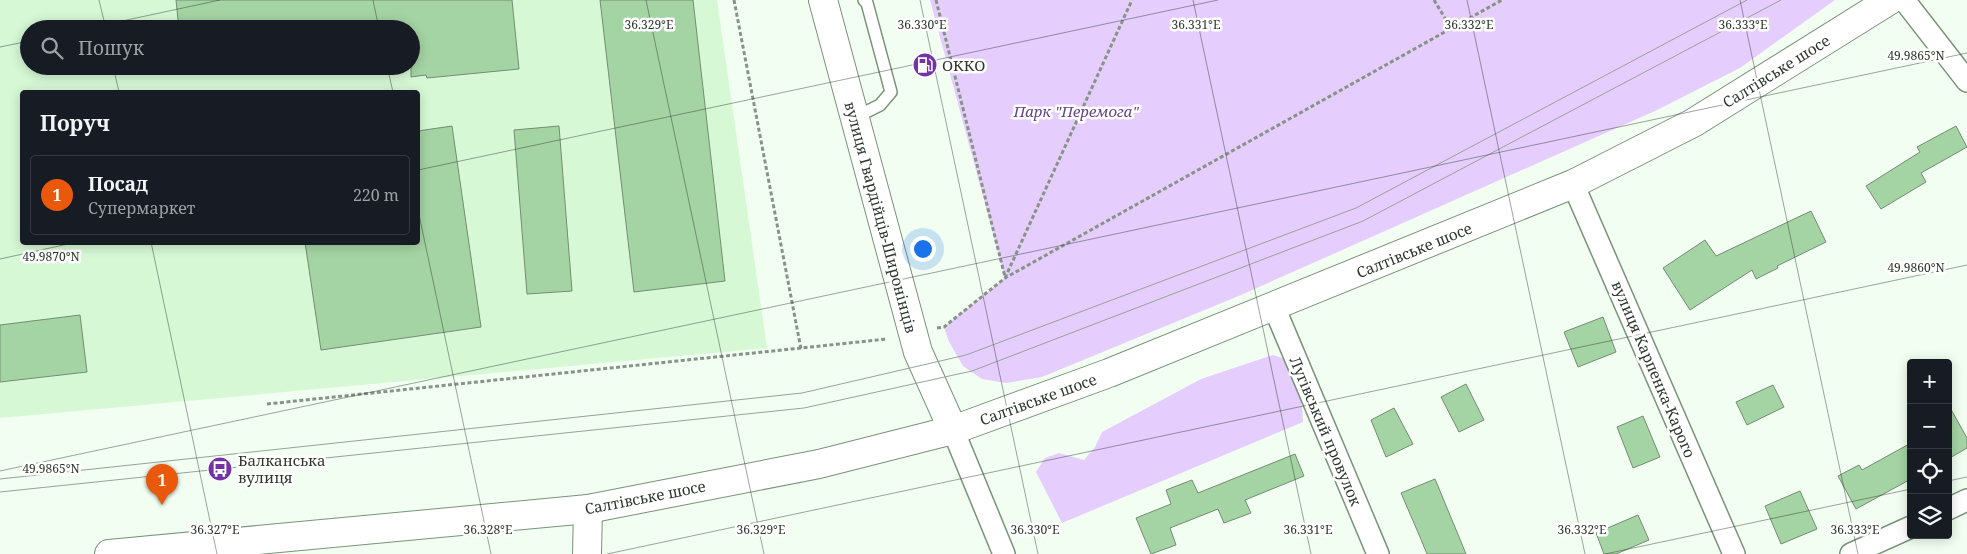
<!DOCTYPE html>
<html lang="uk">
<meta charset="utf-8">
<style>
body{margin:0;font-family:"Noto Serif",serif;background:#20242c;color:#f1f3f6}
.controls{position:absolute;right:15px;bottom:15px;display:grid;overflow:hidden;border-radius:5px;box-shadow:0 2px 12px #0003}
.controls button{width:45px;height:45px;display:grid;place-items:center;padding:0;border:0;border-bottom:1px solid #363941;background:#171b24;color:#f1f3f6;font:25px sans-serif}
.you{position:absolute;left:922px;top:248px;width:18px;height:18px;margin:-12px;border:4px solid #fff;border-radius:50%;background:#1a73e8;box-shadow:0 0 0 8px #1a73e833}
.badge{display:grid;place-items:center;width:32px;height:32px;border-radius:50%;background:#ea580c;color:#fff;font-size:16px;font-weight:700}
.pin{position:absolute;translate:-50% -41px;filter:drop-shadow(0 1px 2px #0008)}
.pin::after{content:'';position:absolute;top:26px;width:18px;height:15px;background:inherit;clip-path:polygon(0 0,100% 0,50% 100%)}
.list{margin:0;padding:0;list-style:none}
h2{display:flex;justify-content:space-between;align-items:center;height:65px;margin:0;padding:0 20px;font-size:21px}
h2 small{font-size:16px;font-weight:400;color:#9ea1a6}
.list li{display:grid;grid-template-columns:32px 1fr auto;gap:15px;align-items:center;box-sizing:border-box;height:80px;margin:0 10px 10px;padding:0 10px;border:1px solid #363941;border-radius:5px}
.list b{display:block;font-size:19px;white-space:nowrap}
.list p{margin:0;font-size:16px;white-space:nowrap;color:#9ea1a6}
.list em{font-size:16px;font-style:normal;color:#9ea1a6}
.icon{flex:none;width:28px;height:28px;fill:none;stroke:currentColor;stroke-width:2;stroke-linecap:round;stroke-linejoin:round}
.map{position:relative;flex:none;width:1967px;height:554px;overflow:hidden}
.search{position:absolute;background:#171b24;box-shadow:0 2px 12px #0003;left:20px;top:20px;width:400px;height:55px;display:flex;align-items:center;gap:12px;box-sizing:border-box;padding:0 18px;border-radius:28px;color:#9ea1a6;font-size:19px}
.panel{position:absolute;background:#171b24;box-shadow:0 2px 12px #0003;left:20px;top:90px;width:400px;height:155px;border-radius:5px}
.map>svg:first-child{display:block}
.built{fill:#d6f8d5;fill-rule:evenodd}
.green{fill:#e5cdfe}
.building{fill:#a5d4a4;stroke:#738d72}
.lines{fill:none;stroke-linecap:round;stroke-linejoin:round}
.lane-casing{stroke:#799378;stroke-width:14}
.street-casing{stroke:#799378;stroke-width:24}
.secondary-casing{stroke:#799378;stroke-width:30}
.primary-casing{stroke:#799378;stroke-width:30}
.path{stroke:#889387;stroke-width:3;stroke-dasharray:4 2.5;stroke-linecap:butt}
.lane{stroke:#fff;stroke-width:11}
.street{stroke:#fff;stroke-width:21}
.secondary{stroke:#fff;stroke-width:28}
.primary{stroke:#fff;stroke-width:28}
.tram{stroke:#98a398;stroke-width:1}
.ticks{fill:none;stroke:#2d382d;stroke-width:1;stroke-opacity:0.45}
.labels{text-anchor:middle;dominant-baseline:central;stroke-width:5;stroke-linejoin:round;paint-order:stroke}
.poi-label{font-size:15px;fill:#2d382d;stroke:#fff;text-anchor:start}
.street-label{font-size:15px;fill:#2d382d;stroke:#fff}
.park-label{font-size:15px;font-style:italic;fill:#674387;stroke:#fff}
.ticks-label{font-size:12px;text-anchor:middle;fill:#2d382d;stroke:#fff;stroke-width:5;stroke-linejoin:round;paint-order:stroke}
</style>
<div class="map">
<svg width="1967" height="554" viewBox="0 0 1967 554">
<rect width="100%" height="100%" fill="#f3fef2"/>
<path class="built" d="M 0,0 L 717,0 L 767,348 L 0,418 ZM 29,29 L 411,29 L 411,66 L 29,66 ZM 22,92 L 418,92 L 418,242 L 22,242 Z"/>
<path class="green" d="M 930,0 L 1835,0 L 1740,68 L 1655,111 L 1241,295 L 1042,377 L 1006,383 L 982,379 L 963,366 L 949,342 L 944,327 L 1005,278 Z
M 1273,355 C 1276,356 1281,357 1284,359 C 1298,371 1303,404 1303,422 L 1062,523 L 1036,472 L 1045,458 L 1059,453 L 1084,460 L 1095,447 L 1102,432 L 1201,379 Z"/>
<path class="building" d="M 176,0 L 512,0 L 519,69 L 427,78 L 426,75 L 411,77 L 411,29 L 179,29 Z
M 600,0 L 693,0 L 725,281 L 634,292 Z
M 452,126 L 481,327 L 321,350 L 305,242 L 418,242 L 418,131 Z
M 559,126 L 572,291 L 527,294 L 514,130 Z
M 1956,126 L 1967,147 L 1921,173 L 1926,182 L 1881,209 L 1866,186 L 1920,152 L 1917,147 Z
M 1811,211 L 1826,242 L 1777,266 L 1778,268 L 1756,279 L 1752,270 L 1690,310 L 1663,268 L 1705,240 L 1716,256 Z
M 80,315 L 87,372 L 0,382 L 0,325 Z
M 1603,317 L 1616,352 L 1578,367 L 1564,332 Z
M 1466,384 L 1484,420 L 1459,432 L 1441,397 Z
M 1773,385 L 1784,407 L 1747,425 L 1736,402 Z
M 1948,404 L 1967,438 L 1967,448 L 1948,459 Z
M 1394,408 L 1413,444 L 1386,457 L 1371,420 Z
M 1643,416 L 1660,457 L 1633,468 L 1617,427 Z
M 1911,443 L 1911,479 L 1856,509 L 1838,476 L 1859,465 L 1862,470 Z
M 1295,454 L 1304,476 L 1245,500 L 1251,513 L 1224,523 L 1218,509 L 1170,528 L 1176,545 L 1151,554 L 1136,518 L 1171,504 L 1166,490 L 1192,480 L 1198,493 Z
M 1435,479 L 1457,532 L 1466,554 L 1427,554 L 1420,537 L 1401,493 Z
M 1800,491 L 1817,529 L 1781,544 L 1765,506 Z
M 1638,515 L 1649,540 L 1616,554 L 1604,554 L 1596,533 Z"/>
<g class="lines">
<defs>
<path id="lane" d="M 854,118 L 880,105 L 891,92 L 867,3 L 864,0"/>
<path id="street" d="M 1904,0 L 1967,81
M 1573,184 L 1734,554
M 1274,307 L 1378,554
M 953,430 L 1004,554
M 1948,509 L 1967,500
M 1851,554 L 1911,527"/>
<path id="secondary" d="M 823,0 L 918,352 L 953,430
M 587,554 L 588,509"/>
<path id="primary" d="M 109,554 L 588,509 L 819,464 L 953,430 L 1109,373 L 1573,184 L 1693,123 L 1890,0"/>
</defs>
<use href="#lane" class="lane-casing"/>
<use href="#street" class="street-casing"/>
<use href="#secondary" class="secondary-casing"/>
<use href="#primary" class="primary-casing"/>
<path class="path" d="M 734,0 L 801,349
M 936,0 L 1005,277
M 1434,0 L 1451,28
M 1005,278 L 1132,0
M 937,328 L 944,327 L 1005,278 L 1502,0
M 267,404 L 887,339"/>
<use href="#lane" class="lane"/>
<use href="#street" class="street"/>
<use href="#secondary" class="secondary"/>
<use href="#primary" class="primary"/>
<path class="tram" d="M 0,479 L 802,393 L 966,355 L 1356,208 L 1747,0
M 0,492 L 804,408 L 972,371 L 1363,221 L 1781,0"/>
</g>
<path class="ticks" d="M 99,0 L 106,29M 373,0 L 379,29M 646,0 L 764,554M 920,0 L 1038,554M 1193,0 L 1311,554M 1467,0 L 1585,554M 1740,0 L 1858,554M 85,29 L 220,0M 0,47 L 29,41M 113,66 L 119,92M 387,66 L 393,92M 418,170 L 1218,0M 418,210 L 491,554M 151,242 L 217,554M 0,259 L 77,242M 0,471 L 1967,53M 1948,481 L 1967,477M 607,554 L 1967,265M 1605,554 L 1911,489"/>
<defs>
<symbol id="fuel-disc" viewBox="-11 -11 22 22"><circle r="9.5" fill="#7532a7" stroke="#fff"/><path d="M-5.5-6h7V0h2V4h1.3V-2.5L3-4.5l.8-.8L6-3V5H2.5V1h-1V6h-7ZM-4.2-4.7v3.2H.2V-4.7Z" fill="#fff"/></symbol>
<symbol id="bus-disc" viewBox="-11 -11 22 22"><circle r="9.5" fill="#7532a7" stroke="#fff"/><path d="M-5-6H5V4H4V6H2V4H-2V6H-4V4H-5ZM-3.5-4V0h7V-4ZM-3.5 1.2v1.5H-2V1.2ZM2 1.2v1.5H3.5V1.2Z" fill="#fff"/></symbol>
</defs>
<g fill-rule="evenodd">
<use href="#fuel-disc" x="911" y="51" width="28" height="28"/>
<use href="#bus-disc" x="206" y="455" width="28" height="28"/>
</g>
<g class="labels">
<g class="poi-label">
<text x="942" y="65">ОККО</text>
<text x="238" y="460">Балканська<tspan x="238" dy="17">вулиця</tspan></text>
</g>
<g class="street-label">
<text transform="translate(1776 71) rotate(-32)">Салтівське шосе</text>
<text transform="translate(881 217) rotate(75)">вулиця Гвардійців-Широнінців</text>
<text transform="translate(1414 250) rotate(-22)">Салтівське шосе</text>
<text transform="translate(1654 369) rotate(67)">вулиця Карпенка-Карого</text>
<text transform="translate(1038 399) rotate(-20)">Салтівське шосе</text>
<text transform="translate(1326 431) rotate(67)">Лугівський провулок</text>
<text transform="translate(645 497) rotate(-11)">Салтівське шосе</text>
</g>
<g class="park-label">
<text x="1076" y="111">Парк "Перемога"</text>
</g>
</g>
<g class="ticks-label">
<text x="649" y="29">36.329°E</text>
<text x="922" y="29">36.330°E</text>
<text x="1196" y="29">36.331°E</text>
<text x="1469" y="29">36.332°E</text>
<text x="1743" y="29">36.333°E</text>
<text x="1916" y="60">49.9865°N</text>
<text x="51" y="261">49.9870°N</text>
<text x="1916" y="272">49.9860°N</text>
<text x="51" y="473">49.9865°N</text>
<text x="215" y="534">36.327°E</text>
<text x="488" y="534">36.328°E</text>
<text x="761" y="534">36.329°E</text>
<text x="1035" y="534">36.330°E</text>
<text x="1308" y="534">36.331°E</text>
<text x="1582" y="534">36.332°E</text>
<text x="1855" y="534">36.333°E</text>
</g>
</svg>
<div class="controls">
<button>+</button>
<button>−</button>
<button><svg class="icon" aria-label="locate" viewBox="0 0 24 24"><circle cx="12" cy="12" r="6"/><path d="M12 2v4M12 18v4M2 12h4M18 12h4"/></svg></button>
<button><svg class="icon" aria-label="layers" viewBox="0 0 24 24"><path d="M12 4l9 5-9 5-9-5zM3 14l9 5 9-5"/></svg></button>
</div>
<div class="you"></div>
<div class="pin badge" style="left:162px;top:505px">1</div>
<div class="search"><svg class="icon" aria-label="search" viewBox="0 0 24 24"><circle cx="10" cy="10" r="6"/><path d="M15 15l6 6"/></svg>Пошук</div>
<section class="panel">
<h2>Поруч<small></small></h2>
<ul class="list">
<li><span class="badge">1</span><div><b>Посад</b><p>Супермаркет</p></div><em>220 m</em></li>
</ul>
</section>
</div>
